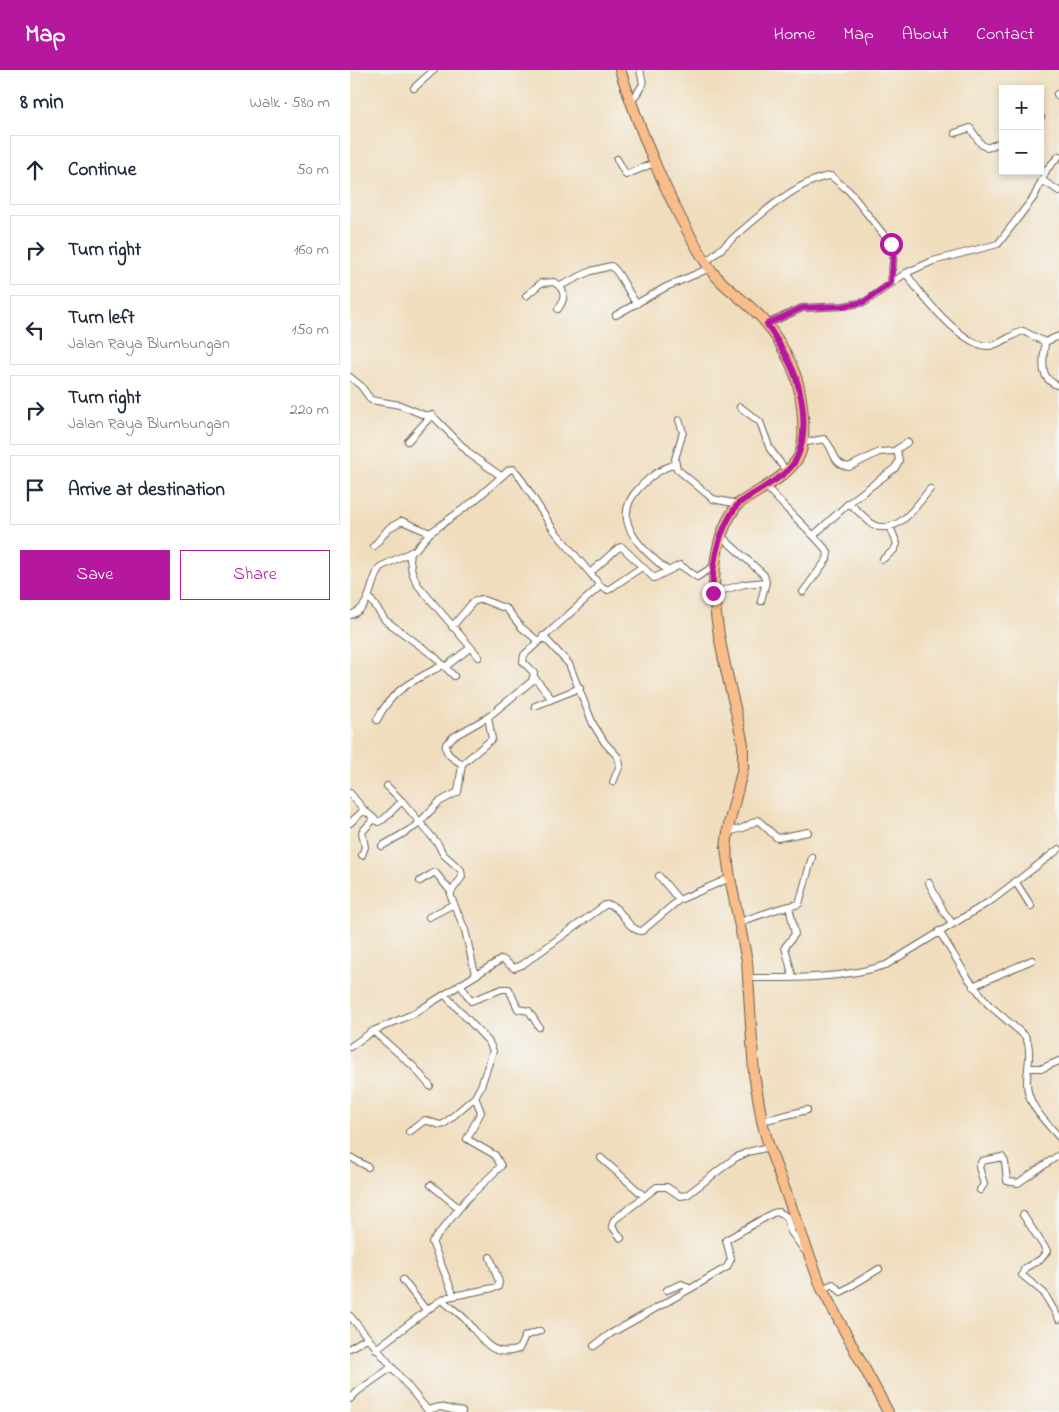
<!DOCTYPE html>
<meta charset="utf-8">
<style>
body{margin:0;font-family:"Indie Flower",sans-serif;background:#f6f6f7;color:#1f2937}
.controls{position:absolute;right:15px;top:15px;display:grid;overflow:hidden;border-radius:0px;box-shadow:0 2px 8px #0003}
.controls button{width:45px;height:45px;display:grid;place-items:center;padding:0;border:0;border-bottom:1px solid #e0e1e3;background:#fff;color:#1f2937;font:25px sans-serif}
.stop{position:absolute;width:15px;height:15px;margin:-11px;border:4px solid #b5179e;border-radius:50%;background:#fff}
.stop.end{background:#b5179e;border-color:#fff;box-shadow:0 1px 5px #0008}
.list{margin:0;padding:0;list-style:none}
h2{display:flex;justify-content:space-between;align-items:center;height:65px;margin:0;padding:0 20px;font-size:21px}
h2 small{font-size:16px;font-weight:400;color:#747a83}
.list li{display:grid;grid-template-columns:32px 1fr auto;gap:15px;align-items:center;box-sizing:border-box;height:70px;margin:0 10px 10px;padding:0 10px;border:1px solid #e0e1e3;border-radius:0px}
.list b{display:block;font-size:19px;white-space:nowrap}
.list p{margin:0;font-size:16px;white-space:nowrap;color:#747a83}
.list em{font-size:16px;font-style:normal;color:#747a83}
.actions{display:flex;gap:10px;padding:15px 20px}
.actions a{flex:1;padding:11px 0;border:1px solid #b5179e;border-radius:0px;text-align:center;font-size:18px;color:#b5179e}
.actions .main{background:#b5179e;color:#fff}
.icon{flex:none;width:28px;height:28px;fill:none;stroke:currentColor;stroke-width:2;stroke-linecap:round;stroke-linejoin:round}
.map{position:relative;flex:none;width:709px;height:1342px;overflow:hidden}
header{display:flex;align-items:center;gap:30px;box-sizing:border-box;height:70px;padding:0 25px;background:#b5179e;color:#fff}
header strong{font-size:24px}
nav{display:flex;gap:28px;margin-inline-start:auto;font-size:18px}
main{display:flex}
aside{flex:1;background:#fff}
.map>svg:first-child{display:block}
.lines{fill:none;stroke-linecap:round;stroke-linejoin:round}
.minor-casing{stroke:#666054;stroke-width:8}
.primary-casing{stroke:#666054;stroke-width:12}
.minor{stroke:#fff;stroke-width:6}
.primary{stroke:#f8bd89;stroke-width:10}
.route{stroke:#b5179e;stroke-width:6}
</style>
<header>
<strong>Map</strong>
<nav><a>Home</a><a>Map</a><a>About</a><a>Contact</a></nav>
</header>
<main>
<aside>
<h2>8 min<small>Walk · 580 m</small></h2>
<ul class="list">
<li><svg class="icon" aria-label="ahead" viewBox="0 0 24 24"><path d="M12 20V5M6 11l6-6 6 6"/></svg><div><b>Continue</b></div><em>50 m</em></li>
<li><svg class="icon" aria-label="right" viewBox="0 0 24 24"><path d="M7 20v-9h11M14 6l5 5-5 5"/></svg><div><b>Turn right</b></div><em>160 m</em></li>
<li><svg class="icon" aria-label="left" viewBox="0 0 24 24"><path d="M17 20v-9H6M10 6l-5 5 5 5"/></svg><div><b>Turn left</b><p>Jalan Raya Blumbungan</p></div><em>150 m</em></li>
<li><svg class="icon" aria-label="right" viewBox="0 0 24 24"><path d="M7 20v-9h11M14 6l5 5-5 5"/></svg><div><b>Turn right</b><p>Jalan Raya Blumbungan</p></div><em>220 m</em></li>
<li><svg class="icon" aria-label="arrive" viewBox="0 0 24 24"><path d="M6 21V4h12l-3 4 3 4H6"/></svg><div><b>Arrive at destination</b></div></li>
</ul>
<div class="actions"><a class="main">Save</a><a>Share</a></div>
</aside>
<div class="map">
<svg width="709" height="1342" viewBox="0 0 709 1342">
<rect width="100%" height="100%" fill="#f6f6f2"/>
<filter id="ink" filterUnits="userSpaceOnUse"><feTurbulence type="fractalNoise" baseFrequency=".02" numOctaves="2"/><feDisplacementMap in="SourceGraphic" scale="10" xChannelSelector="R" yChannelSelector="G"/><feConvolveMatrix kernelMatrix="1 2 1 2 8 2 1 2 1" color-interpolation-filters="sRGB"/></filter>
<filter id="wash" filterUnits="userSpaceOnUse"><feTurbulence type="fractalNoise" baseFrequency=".0096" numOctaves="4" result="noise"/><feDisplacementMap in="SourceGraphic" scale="20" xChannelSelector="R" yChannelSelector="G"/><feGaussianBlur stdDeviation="1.12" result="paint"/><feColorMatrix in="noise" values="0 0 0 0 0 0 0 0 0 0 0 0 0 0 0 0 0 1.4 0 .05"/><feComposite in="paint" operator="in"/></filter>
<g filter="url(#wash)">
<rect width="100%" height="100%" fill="#f0ddbd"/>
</g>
<g filter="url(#ink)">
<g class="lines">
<defs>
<path id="minor" d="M 64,18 L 84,0
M 707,24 L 709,27
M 281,33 L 293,14 L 290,0
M 690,48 L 691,47
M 605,63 L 620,58 L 631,74 L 637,78 L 653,71
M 267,89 L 276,105 L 304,93
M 692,110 L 709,121
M 356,192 C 386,167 443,109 481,106 L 499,121 L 541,174 L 544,182 L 541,213
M 556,203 C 569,223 612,276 638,276 C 649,276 662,264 673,261 L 695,272 L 709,266
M 210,216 L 241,201 L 261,196 C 269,200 279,225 287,234
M 176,226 L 191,213 L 204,212 C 216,220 216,228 208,239
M 266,245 L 316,217 L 360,198
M 417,254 L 452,238 L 494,236 L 515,232 L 556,203 L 583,191 L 648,174 L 684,127 L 697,99 L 709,86
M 695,272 C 694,291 687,308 709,316
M 0,307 L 11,316 L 21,330 L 50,335 L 74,345 L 82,345 L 121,385 L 151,406
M 390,337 L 410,352 L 420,379 L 437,402
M 329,350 L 333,362 L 325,389 L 327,399 L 363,429 L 388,434
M 58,371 L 82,345
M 452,373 L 474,369 C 485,378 481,394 499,397 L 529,382 L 544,381 L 558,372
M 416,416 C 435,439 458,458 478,482 L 477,489 L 453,522
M 499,433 L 523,455 C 548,466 567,435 580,419
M 464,465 L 499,433 L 545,398 L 549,391 L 547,379
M 371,466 L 414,505 L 416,512 L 411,531
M 24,476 L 39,458 L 52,451 L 80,463
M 59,484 L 62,502 L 67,514 L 129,587
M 533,489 L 544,480 L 547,474 L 540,456
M 318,501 C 292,479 257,450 290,417 C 301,406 310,399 325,394
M 249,515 L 258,520 L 292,497
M 363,523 L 395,514 L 416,512
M 19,527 L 35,550 L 84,586 L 104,606
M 0,545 C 22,539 19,513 30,497 L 65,480 L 80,463 L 124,431 L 159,400 L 163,399 L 168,404 L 203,459 L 240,503 L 268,478 L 272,477 L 304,508 L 330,495 L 347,507 L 363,497
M 102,557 L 123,532 L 131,529 L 157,539 L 171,557 L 188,571
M 193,566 L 219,594 L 243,654 L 255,673 L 268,687 L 270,695 L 263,712
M 95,597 L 120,578
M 184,607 L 201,628
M 185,636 L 230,618
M 27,650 C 43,618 63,611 93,595
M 112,694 L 142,669 L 138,647 L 182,611 L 184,603 L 173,592 L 174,585 L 248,518 L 248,513 L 240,503
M 37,716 L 52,731
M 0,723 L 14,740 L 28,752 L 34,749 L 52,731 L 88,774 L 93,784 L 111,800 L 112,807 L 101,822 L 101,827 L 115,860 L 125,904
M 0,753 L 14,740
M 378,762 L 393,758 L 408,750 L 427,768 L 458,762
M 32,776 L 66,756 L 89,732 L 108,722 L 112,694 C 105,689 94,685 96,674 L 103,667 L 138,647
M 12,785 L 15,777 L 12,762 L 23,750
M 309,806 L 329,830
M 70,811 L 85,802 L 101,822
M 665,811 L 681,836
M 579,813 L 594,842 L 602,853
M 439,836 L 445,864 L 435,877 L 443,908
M 79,847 L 104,834
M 389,852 L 428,839 L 449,834 L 462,787
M 589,861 L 618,908 L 638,934 L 675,966 C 683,980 677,996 677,1011 C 676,1034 695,1051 709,1067
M 399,908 C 445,908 492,909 536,895 L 642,830 L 709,779
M 110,914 L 121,931 L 152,919 L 159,919 L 168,939 L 179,941 L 189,957
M 623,916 L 682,890
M 23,961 L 63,996 L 80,1016
M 0,977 L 23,961 L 63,944 L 152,889 L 164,898 L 172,895 L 255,835 C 271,832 276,861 292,861 L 329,830 L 380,808
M 680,998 L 693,998 L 709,991
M 412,1051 L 457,1040
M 59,1062 L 75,1050 L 90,1055 L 94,1054 L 125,1027 L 131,1016 L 143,981 L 139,972 L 95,925
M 0,1087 L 18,1097
M 251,1088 L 294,1126
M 81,1115 L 109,1138
M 630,1120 L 634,1114 L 629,1097 L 632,1091 L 652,1087 L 655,1092 L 657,1111 L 668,1113 L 709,1085
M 673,1145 L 697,1181 L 691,1189 L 675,1198 L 672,1205 L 694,1223 L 709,1249
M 271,1168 L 262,1156 L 264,1150 L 307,1117 L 317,1117 L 330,1126 L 337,1125 L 385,1088 L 398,1082 L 419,1077
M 53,1210 L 76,1240
M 472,1219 L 483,1214 L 491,1222 L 529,1199
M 317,1220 L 332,1214 L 340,1219 L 377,1197 L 381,1189 L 376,1170 L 423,1143 L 429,1142 L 436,1146 L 441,1162 L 455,1181
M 104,1226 L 82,1172 L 116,1130 L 151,1096 L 145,1085 L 117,1069 L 131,1042 L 125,1027
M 92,1230 C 100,1237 109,1243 116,1250 C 133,1269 141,1289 169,1279 L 175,1266 L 190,1261
M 0,1246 L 79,1342
M 244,1276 L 260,1264 L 340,1219
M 0,1278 L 17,1268
M 26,1279 L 88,1232 L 98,1227 L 148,1217 L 149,1212 L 140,1187
M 0,1329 L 8,1321 L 42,1297
M 77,1340 L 90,1337 L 112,1342"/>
<path id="primary" d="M 270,0 C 293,69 319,134 358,196 C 373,219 400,232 417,254 C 428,269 440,289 446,307 C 452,325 458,373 448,388 C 435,409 408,420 388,434 C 338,498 380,602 393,675 L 393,698 L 379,754 L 376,778 L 380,808 L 397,891 L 404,1004 L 412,1051 L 419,1077 L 472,1219 L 538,1342"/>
</defs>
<use href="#minor" class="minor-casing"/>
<use href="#primary" class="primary-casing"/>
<use href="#minor" class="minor"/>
<use href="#primary" class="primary"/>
</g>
</g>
<g class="lines" filter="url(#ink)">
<path class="route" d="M 363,523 C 361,492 369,459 388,434 C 403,423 422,414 436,402 C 460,382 455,335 446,308 C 440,289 427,271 417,254 L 452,238 L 494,236 L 514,232 L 541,213 L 544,182 L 541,174"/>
</g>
</svg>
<div class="controls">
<button>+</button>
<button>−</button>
</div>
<div class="stop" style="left:541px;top:174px"></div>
<div class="stop end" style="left:363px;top:523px"></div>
</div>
</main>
